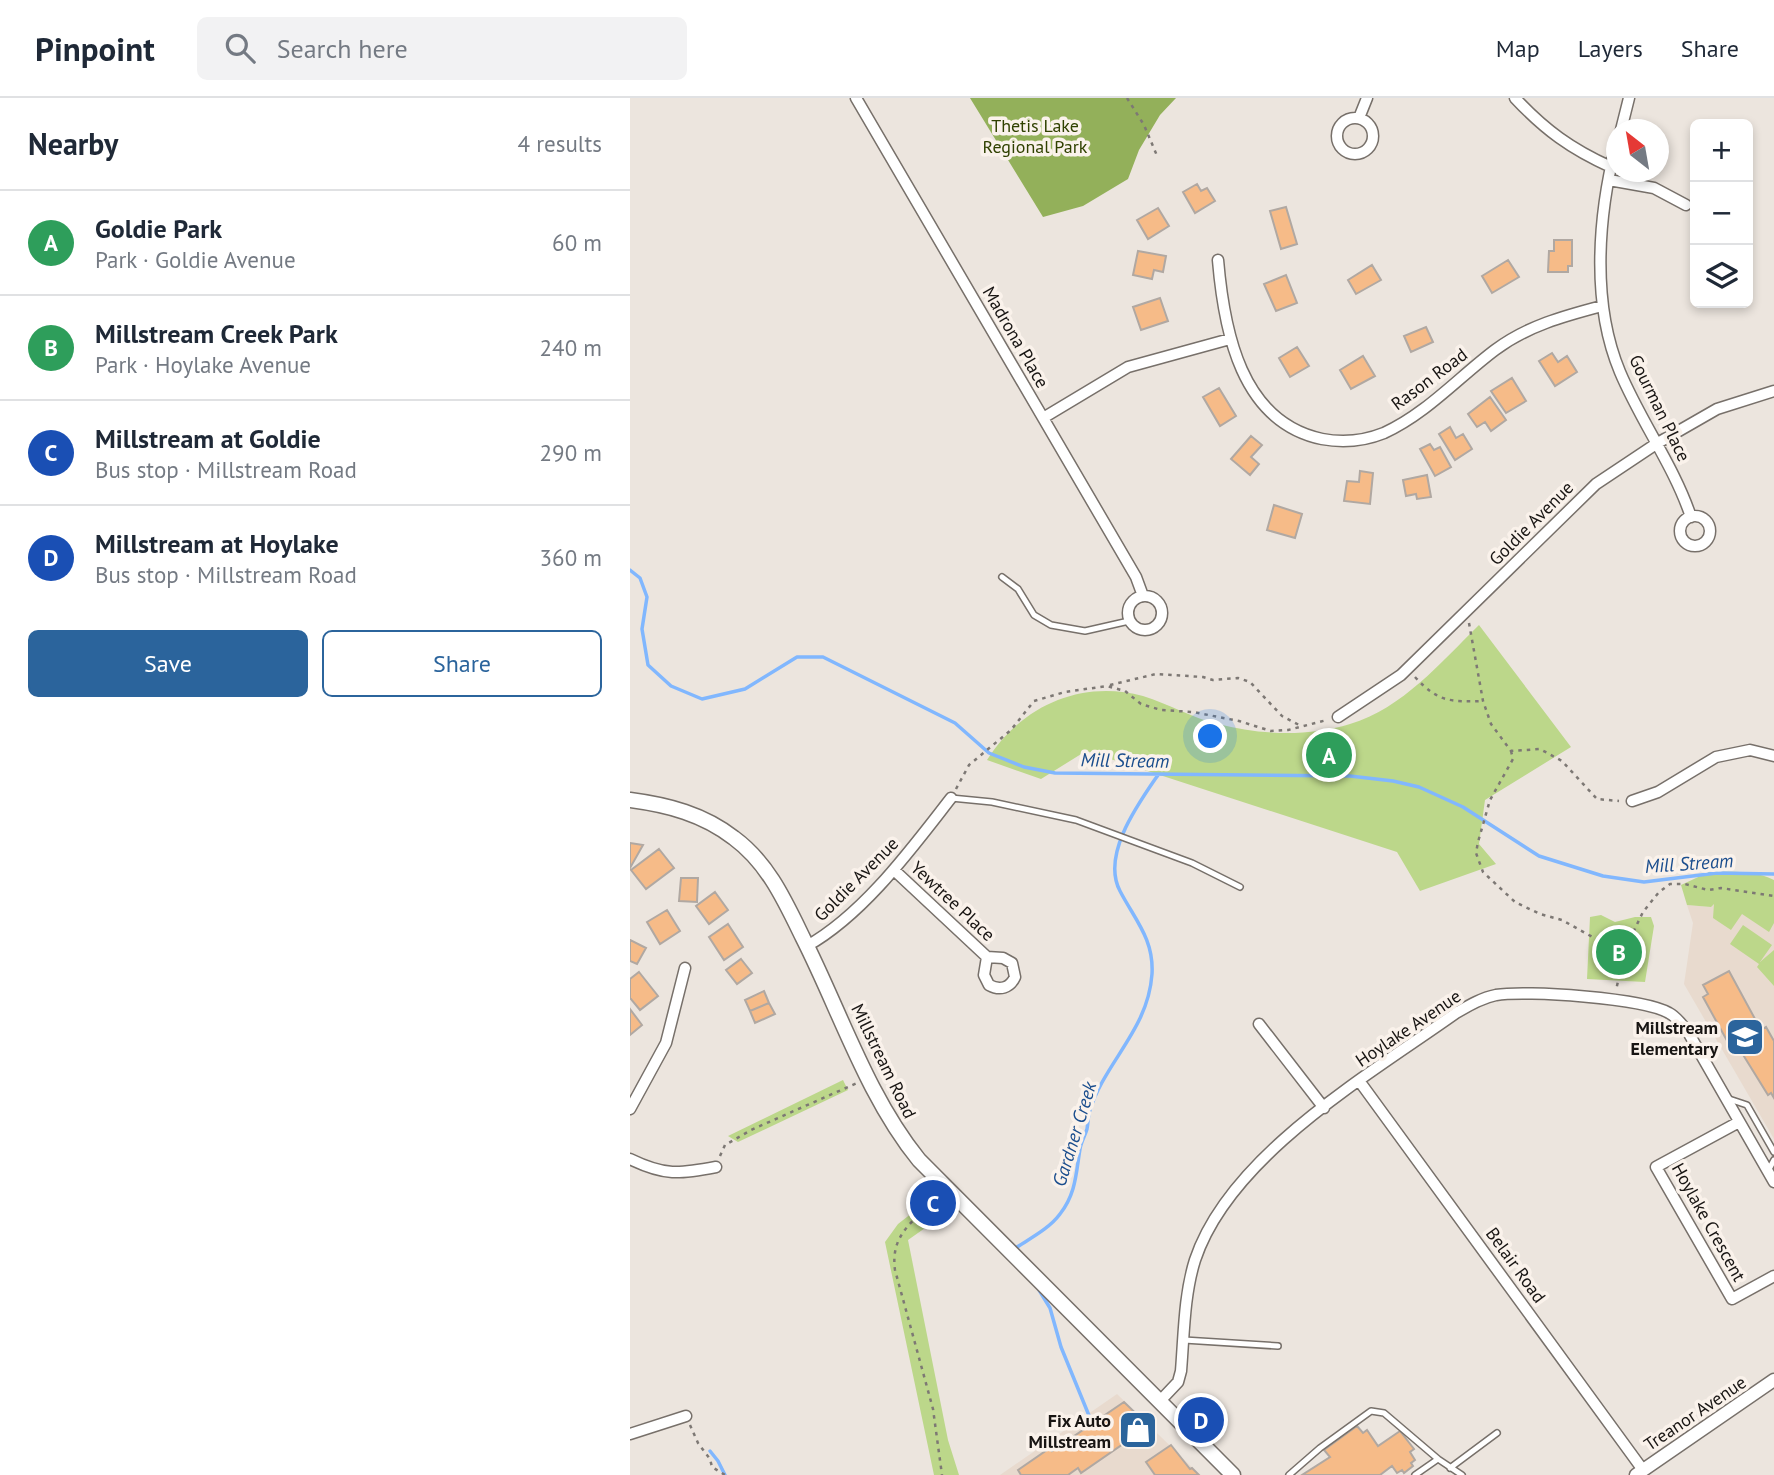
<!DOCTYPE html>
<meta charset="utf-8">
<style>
body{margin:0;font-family:"PT Sans",sans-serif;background:#f2f2f3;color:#1f2937}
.controls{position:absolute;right:21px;top:21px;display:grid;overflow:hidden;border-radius:10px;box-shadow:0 4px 10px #0003}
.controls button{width:63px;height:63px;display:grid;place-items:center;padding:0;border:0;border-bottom:2px solid #e0e1e3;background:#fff;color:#1f2937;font:35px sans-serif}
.compass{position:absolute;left:976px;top:21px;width:63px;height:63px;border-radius:50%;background:#fff;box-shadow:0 4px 10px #0003;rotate:329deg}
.you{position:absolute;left:581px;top:639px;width:24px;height:24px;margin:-18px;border:5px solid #fff;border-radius:50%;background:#1a73e8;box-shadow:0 0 0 10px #1a73e833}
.badge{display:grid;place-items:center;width:46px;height:46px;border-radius:50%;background:#2b649c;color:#fff;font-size:23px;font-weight:700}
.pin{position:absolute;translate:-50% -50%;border:4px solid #fff;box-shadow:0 2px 7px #0006}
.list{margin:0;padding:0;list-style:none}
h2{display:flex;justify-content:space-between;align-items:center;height:91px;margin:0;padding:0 28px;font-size:30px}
h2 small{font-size:23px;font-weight:400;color:#747a83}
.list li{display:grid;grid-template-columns:46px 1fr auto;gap:21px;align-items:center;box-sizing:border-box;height:105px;padding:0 28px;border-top:2px solid #e0e1e3}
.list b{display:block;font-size:26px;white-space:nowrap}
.list p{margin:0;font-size:23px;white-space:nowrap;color:#747a83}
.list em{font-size:23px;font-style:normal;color:#747a83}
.actions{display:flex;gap:14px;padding:21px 28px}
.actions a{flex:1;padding:16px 0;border:2px solid #2b649c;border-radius:10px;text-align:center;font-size:24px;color:#2b649c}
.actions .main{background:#2b649c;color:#fff}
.icon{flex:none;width:38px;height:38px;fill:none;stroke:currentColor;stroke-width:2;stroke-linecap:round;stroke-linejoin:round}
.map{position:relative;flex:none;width:1144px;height:1377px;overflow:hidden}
header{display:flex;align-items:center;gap:42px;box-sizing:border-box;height:98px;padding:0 35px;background:#fff;border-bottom:2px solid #e0e1e3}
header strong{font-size:33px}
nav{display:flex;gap:38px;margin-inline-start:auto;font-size:24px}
.search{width:490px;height:63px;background:#f2f2f3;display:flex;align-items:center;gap:18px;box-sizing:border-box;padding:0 24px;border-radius:10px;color:#747a83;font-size:26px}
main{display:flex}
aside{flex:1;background:#fff}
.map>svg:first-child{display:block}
.built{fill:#e8dace}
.green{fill:#bcd78a}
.forest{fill:#93b05a}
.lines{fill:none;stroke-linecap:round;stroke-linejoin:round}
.stream{stroke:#81b7fe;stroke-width:3.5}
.building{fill:#f6bb88;stroke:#b0a8a2;stroke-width:2}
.service-casing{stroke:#77706a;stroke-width:8}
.minor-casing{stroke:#77706a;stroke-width:13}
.tertiary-casing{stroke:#77706a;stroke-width:15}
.secondary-casing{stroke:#77706a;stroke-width:17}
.path{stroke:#7d7874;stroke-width:2.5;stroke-dasharray:3.5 5;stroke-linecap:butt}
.service{stroke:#fff;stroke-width:5}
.minor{stroke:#fff;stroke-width:10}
.tertiary{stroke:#fff;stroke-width:12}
.secondary{stroke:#fff;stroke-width:14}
.labels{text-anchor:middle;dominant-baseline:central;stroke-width:7;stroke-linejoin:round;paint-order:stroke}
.park-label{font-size:18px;fill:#304100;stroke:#faf2eb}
.street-label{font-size:18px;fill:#181513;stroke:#faf2eb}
.poi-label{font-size:18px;font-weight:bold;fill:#181513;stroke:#faf2eb;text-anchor:end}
.water-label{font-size:19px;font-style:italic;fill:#1a4d8d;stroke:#faf2eb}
</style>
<header>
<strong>Pinpoint</strong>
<div class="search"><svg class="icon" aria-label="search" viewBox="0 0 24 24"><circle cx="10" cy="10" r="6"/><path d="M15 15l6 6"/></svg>Search here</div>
<nav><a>Map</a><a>Layers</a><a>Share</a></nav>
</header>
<main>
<aside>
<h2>Nearby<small>4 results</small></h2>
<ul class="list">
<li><span class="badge" style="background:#2e9e5b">A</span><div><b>Goldie Park</b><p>Park · Goldie Avenue</p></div><em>60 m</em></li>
<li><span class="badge" style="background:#2e9e5b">B</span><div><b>Millstream Creek Park</b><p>Park · Hoylake Avenue</p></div><em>240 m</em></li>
<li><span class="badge" style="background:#1a4fb4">C</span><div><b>Millstream at Goldie</b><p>Bus stop · Millstream Road</p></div><em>290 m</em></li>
<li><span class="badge" style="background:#1a4fb4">D</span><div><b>Millstream at Hoylake</b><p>Bus stop · Millstream Road</p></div><em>360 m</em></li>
</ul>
<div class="actions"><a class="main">Save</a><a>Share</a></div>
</aside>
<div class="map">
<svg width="1144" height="1377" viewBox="0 0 1144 1377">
<rect width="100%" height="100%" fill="#ece5de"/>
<path class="built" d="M 1091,796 L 1144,804 L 1144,1041 L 1054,886 L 1063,825 L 1057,807 L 1081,809 Z
M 487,1296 L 570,1377 L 370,1377 Z"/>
<path class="green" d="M 849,527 L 941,649 L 855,702 L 849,746 L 866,766 L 790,793 L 767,754 L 456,653 L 411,681 L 357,662 C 391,608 451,581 513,598 C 539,606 562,620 588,626 C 630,637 678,639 720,626 C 773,610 810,565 849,527 Z
M 1079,774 C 1102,774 1123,772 1144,782 L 1144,825 L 1139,834 L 1112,816 L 1101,832 L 1083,820 L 1084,806 L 1081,809 L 1057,807 L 1051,787 Z
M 971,817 L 985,824 L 1005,819 L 1021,819 L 1024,828 L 1015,884 L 957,881 L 960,819 Z
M 1113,827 L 1142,847 L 1130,864 L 1144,852 L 1144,888 L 1127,869 L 1129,866 L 1100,846 Z
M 213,982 L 218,992 L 108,1044 L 98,1038 Z
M 300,1101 L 315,1116 L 278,1142 L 318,1342 L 329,1377 L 304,1377 L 255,1144 L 268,1126 Z"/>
<path class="forest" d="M 340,0 L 546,0 L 530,17 L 509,52 L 498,81 L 453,108 L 413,119 Z"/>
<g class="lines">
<path class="stream" d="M 0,472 L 10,480 L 17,499 L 12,531 L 18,567 L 41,588 L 72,601 L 115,591 L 167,559 L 193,559 L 325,625 L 359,655 L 394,669 L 425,675 L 720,678 L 763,683 L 789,689 L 833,709 L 909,758 L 973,778 L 1014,784 L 1087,775 L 1144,776
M 384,1151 C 399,1141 419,1131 430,1116 C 446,1096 446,1075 450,1051 C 451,1044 455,1038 457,1031 C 458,1026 458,1020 459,1015 C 474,964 518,933 522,876 C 524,841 505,822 490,793 C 471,757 508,706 528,677
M 409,1192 L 420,1210 L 431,1249 L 460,1320 L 455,1334
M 80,1353 L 88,1363 L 95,1377"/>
</g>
<path class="building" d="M 567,86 L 571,93 L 577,90 L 585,103 L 565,115 L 553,94 Z
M 656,109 L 667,146 L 651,151 L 640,113 Z
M 528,110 L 539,128 L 518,141 L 507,122 Z
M 924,142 L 942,142 L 942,168 L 938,168 L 938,174 L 918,174 L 919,153 L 924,153 Z
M 508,153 L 536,158 L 533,174 L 524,172 L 522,181 L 503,177 Z
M 878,162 L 889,179 L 862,195 L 852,178 Z
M 742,167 L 751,182 L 726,196 L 718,182 Z
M 656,177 L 667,205 L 646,213 L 634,186 Z
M 530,200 L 538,223 L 511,232 L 503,209 Z
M 796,229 L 803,244 L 781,254 L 774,238 Z
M 667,249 L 679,268 L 660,279 L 649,260 Z
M 922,255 L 928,264 L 937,258 L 947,274 L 925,288 L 909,263 Z
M 733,258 L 745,278 L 721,291 L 710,272 Z
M 882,280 L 896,303 L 876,315 L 861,293 Z
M 589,290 L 606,318 L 590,328 L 573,299 Z
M 860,299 L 876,322 L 861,333 L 855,324 L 847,329 L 838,316 Z
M 820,329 L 826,340 L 833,336 L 842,351 L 825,362 L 809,336 Z
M 621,338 L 632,347 L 621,359 L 629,366 L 620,377 L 601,361 Z
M 800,346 L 804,352 L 810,349 L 821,369 L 805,378 L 790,351 Z
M 730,373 L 743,375 L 740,406 L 714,403 L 717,383 L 729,384 Z
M 797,377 L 801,399 L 787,401 L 786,396 L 776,398 L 773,382 Z
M 644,407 L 672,416 L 665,440 L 637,432 Z
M 0,745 L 13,747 L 0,770 Z
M 29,751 L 44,770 L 16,791 L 1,772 Z
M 51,780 L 68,780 L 67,804 L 49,803 Z
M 85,794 L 98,812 L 79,826 L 66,808 Z
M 37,812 L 50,833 L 30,846 L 17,824 Z
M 98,826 L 113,849 L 94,862 L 79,839 Z
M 0,842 L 16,850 L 7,866 L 0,863 Z
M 111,861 L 122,875 L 107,886 L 96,872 Z
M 1099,873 L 1131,932 L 1136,929 L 1144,943 L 1144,1000 L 1141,995 L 1138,997 L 1107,947 L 1101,950 L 1073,899 L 1078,896 L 1073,887 Z
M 9,874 L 28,898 L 10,912 L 0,900 L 0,881 Z
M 134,893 L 139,905 L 120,913 L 115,902 Z
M 139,905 L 145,916 L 125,925 L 120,913 Z
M 0,911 L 12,927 L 0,937 Z
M 494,1304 L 519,1328 L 451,1375 L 448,1370 L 438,1377 L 391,1377 L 388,1372 L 420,1350 L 422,1353 Z
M 727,1328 L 733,1335 L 737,1332 L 748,1348 L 770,1333 L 784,1351 L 780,1354 L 785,1362 L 781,1365 L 783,1368 L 774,1375 L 772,1372 L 767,1375 L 762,1368 L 750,1377 L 672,1377 L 700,1359 L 694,1352 Z
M 541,1347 L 560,1371 L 562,1370 L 569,1377 L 525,1377 L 516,1364 Z"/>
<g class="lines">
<defs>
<path id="service" d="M 372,479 L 388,491 L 404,517 L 421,527 L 455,533 L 499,523
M 321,700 L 362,704 L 446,722 L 562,765 L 610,789
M 1099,1001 L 1117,1007 L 1144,1054
M 1138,1073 L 1144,1062
M 554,1242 L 648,1248
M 820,1370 L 867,1335
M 659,1377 L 690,1350 L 741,1313 L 754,1315 L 808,1361
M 785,1377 L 808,1361 L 832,1377"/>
<path id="minor" d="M 226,0 L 506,479 L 513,498
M 885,0 C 915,32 941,51 981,69
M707 38a18 18 0 1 1 36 0a18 18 0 1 1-36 0Z
M 729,20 L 737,0
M 991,32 L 999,0
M 986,47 C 968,118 961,205 990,274 C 1011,324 1044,368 1061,419
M 979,82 L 1024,90 L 1056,107
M 588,162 C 594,233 611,324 692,341 C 713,345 734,343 754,335 C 796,316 829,279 865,252 C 897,228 934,218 972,208
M 413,320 L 498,269 L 600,241
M1050 433a15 15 0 1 1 30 0a15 15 0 1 1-30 0Z
M498 515a17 17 0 1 1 34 0a17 17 0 1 1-34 0Z
M 708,619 L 771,577 L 966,386 L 1026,346 L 1087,311 L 1144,293
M 1002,703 L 1028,694 L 1086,659 L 1120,652 L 1144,658
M 265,773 L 357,859
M 177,848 C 234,816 282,750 321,700
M 357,859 L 373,860 L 382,865 L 385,879 C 380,890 370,893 359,887 L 354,877 Z
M 629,926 L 694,1010
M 730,984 L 1013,1372
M 0,1011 L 36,945 L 55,870
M 1109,1024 L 1026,1069 L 1102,1201 L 1144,1178
M 0,1061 C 35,1078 49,1076 86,1069
M 530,1303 L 548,1284 L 551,1273 C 554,1236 554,1197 565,1162 C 600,1057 739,977 826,915 C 838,908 851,900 866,897 C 896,892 1013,900 1039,915 C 1047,919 1052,927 1058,934 L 1144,1084
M 0,1336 L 56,1318"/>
<path id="tertiary" d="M 1006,1377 L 1144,1282"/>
<path id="secondary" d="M 0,702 C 38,707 73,716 104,740 C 138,765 155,803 173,840 C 210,913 237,998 289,1062 L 603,1377"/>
</defs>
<use href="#service" class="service-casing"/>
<use href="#minor" class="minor-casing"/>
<use href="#tertiary" class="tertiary-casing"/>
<use href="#secondary" class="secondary-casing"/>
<path class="path" d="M 497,0 L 514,27 L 528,60
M 839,525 L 853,603 L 861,626 L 881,653 L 910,651 L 932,663 L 967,701 L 989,703
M 785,579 C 808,604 820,604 853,603
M 480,587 L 526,576 L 573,579 L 583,582 L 608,580 L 620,584 L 652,618 L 671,628
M 881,653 L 883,661 L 860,702 L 848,744 L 846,755 L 853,774 L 885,804 L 910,816 L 932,822 L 966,841 L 996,849 L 986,892
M 326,691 L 339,667 L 381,632 L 404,603 L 435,594 L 477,588 L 495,593 L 511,606 L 531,612 L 563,614 L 609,623 L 641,633 L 658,632 L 697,622
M 996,849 L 1013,814 L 1029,794 L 1040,786 L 1055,786 L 1078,792 L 1091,790 L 1144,798
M 90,1058 L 95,1047 L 121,1032 L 227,985
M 307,1100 C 284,1123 260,1136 265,1172 L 303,1311 L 312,1377
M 60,1327 L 68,1345 L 80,1361 L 82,1369 L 95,1377"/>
<use href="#service" class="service"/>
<use href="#minor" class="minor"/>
<use href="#tertiary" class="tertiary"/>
<use href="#secondary" class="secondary"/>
</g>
<defs>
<symbol id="school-square" viewBox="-11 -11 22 22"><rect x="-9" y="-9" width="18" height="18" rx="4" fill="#2b649c" stroke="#faf2eb"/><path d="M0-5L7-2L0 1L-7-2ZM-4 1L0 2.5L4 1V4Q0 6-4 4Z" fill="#fff"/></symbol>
<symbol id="shop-square" viewBox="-11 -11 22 22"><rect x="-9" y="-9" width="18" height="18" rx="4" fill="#2b649c" stroke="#faf2eb"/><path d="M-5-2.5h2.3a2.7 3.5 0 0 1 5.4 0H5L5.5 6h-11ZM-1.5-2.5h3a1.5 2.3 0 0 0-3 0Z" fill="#fff"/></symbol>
</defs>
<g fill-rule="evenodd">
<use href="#school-square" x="1093" y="917" width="44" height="44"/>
<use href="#shop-square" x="486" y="1310" width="44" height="44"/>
</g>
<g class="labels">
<g class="park-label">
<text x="405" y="27">Thetis Lake<tspan x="405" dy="21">Regional Park</tspan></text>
</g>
<g class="street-label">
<text transform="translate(386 239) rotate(60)">Madrona Place</text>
<text transform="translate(799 281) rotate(-37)">Rason Road</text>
<text transform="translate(1030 310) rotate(64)">Gourman Place</text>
<text transform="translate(901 425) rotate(-45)">Goldie Avenue</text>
<text transform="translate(226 781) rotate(-45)">Goldie Avenue</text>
<text transform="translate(323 803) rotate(43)">Yewtree Place</text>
<text transform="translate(778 930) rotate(-34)">Hoylake Avenue</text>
<text transform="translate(254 963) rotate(64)">Millstream Road</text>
<text transform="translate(1079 1124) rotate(61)">Hoylake Crescent</text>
<text transform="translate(886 1167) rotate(54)">Belair Road</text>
<text transform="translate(1065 1315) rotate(-34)">Treanor Avenue</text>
</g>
<g class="poi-label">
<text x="1088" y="929">Millstream<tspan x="1088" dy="21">Elementary</tspan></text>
<text x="481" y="1322">Fix Auto<tspan x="481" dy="21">Millstream</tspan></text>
</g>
<g class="water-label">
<text transform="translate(495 662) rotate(1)">Mill Stream</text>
<text transform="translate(1059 765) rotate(-4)">Mill Stream</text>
<text transform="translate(444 1036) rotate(-73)">Gardner Creek</text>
</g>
</g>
</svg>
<div class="controls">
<button>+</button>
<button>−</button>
<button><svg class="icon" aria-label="layers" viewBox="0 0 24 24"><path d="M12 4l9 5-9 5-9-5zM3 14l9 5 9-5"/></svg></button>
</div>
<svg class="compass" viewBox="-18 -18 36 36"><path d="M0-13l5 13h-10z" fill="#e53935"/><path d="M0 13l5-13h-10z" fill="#747a83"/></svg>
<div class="you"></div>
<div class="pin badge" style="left:699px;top:657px;background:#2e9e5b">A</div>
<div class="pin badge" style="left:989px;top:854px;background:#2e9e5b">B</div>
<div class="pin badge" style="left:303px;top:1105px;background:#1a4fb4">C</div>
<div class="pin badge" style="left:571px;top:1322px;background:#1a4fb4">D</div>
</div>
</main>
